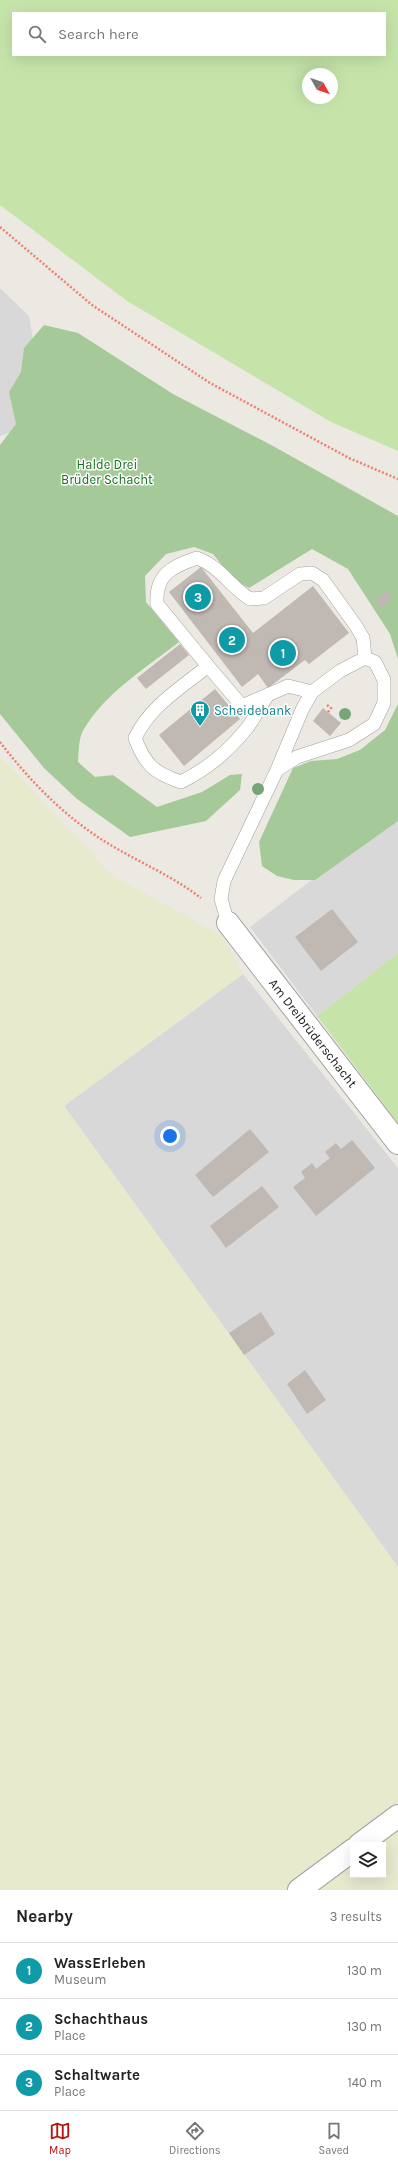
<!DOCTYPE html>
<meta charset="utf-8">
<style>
body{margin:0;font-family:Karla,sans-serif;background:#f6f6f6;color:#222}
.controls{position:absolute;right:12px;bottom:12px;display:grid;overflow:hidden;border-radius:0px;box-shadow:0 4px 16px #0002}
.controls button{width:36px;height:36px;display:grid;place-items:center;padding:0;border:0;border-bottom:1px solid #e0e0e0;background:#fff;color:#222;font:20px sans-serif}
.compass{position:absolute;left:302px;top:68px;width:36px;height:36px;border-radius:50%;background:#fff;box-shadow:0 4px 16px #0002;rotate:130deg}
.you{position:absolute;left:170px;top:1136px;width:14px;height:14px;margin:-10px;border:3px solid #fff;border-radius:50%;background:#1a73e8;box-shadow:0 0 0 6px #1a73e833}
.badge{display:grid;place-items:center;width:26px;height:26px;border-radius:50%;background:#b9100e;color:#fff;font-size:13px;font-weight:700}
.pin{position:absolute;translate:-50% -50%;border:2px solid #fff;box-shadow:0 1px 4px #0006}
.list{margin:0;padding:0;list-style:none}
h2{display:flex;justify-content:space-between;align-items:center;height:52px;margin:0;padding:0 16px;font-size:17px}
h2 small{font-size:13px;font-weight:400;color:#767676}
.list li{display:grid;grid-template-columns:26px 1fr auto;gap:12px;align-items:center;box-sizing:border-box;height:56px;padding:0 16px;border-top:1px solid #e0e0e0}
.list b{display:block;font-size:15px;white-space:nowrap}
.list p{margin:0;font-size:13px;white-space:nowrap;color:#767676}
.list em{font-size:13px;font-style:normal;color:#767676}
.icon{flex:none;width:22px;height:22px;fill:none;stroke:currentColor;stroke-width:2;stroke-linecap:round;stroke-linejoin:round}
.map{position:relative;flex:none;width:398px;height:1890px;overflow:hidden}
.search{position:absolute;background:#fff;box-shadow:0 4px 16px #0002;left:12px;right:12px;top:12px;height:44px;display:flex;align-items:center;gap:10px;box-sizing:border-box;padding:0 14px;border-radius:0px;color:#767676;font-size:15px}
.sheet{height:220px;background:#fff}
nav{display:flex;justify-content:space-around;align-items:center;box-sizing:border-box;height:56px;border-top:1px solid #e0e0e0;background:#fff;font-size:11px;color:#767676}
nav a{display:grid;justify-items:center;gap:2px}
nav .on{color:#b9100e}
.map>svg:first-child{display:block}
.residential{fill:#d9d8d8}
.farmland{fill:#e8eace;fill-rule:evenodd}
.grass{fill:#c6e4aa;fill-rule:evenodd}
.forest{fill:#a6c999}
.building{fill:#c0b8b2}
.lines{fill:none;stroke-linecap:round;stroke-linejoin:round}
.lane-casing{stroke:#a2a2a2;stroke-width:14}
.street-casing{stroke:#a2a2a2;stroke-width:24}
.path{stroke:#ef7f70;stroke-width:2.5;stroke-dasharray:2 2;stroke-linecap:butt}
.lane{stroke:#fff;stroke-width:13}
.street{stroke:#fff;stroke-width:22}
.tree{fill:#75a675}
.labels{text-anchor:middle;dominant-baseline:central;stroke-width:3;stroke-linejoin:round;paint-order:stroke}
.park-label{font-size:13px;fill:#13701c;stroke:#fff}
.culture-label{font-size:13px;fill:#0d838f;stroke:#fff;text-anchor:start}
.street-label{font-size:13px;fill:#1b1b1b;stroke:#fff}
</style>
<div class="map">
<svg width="398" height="1890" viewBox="0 0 398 1890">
<rect width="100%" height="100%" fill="#ece9e2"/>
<path class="residential" d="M 0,288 L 29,316 L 47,419 L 0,436 Z
M 398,814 L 398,953 L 317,1016 L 250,927 Z
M 243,974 L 398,1168 L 398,1567 L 64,1106 Z"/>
<path class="farmland" d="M 0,756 L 113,876 L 223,936 L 243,974 L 64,1106 L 398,1567 L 398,1890 L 0,1890 ZM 353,1845 L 383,1845 L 383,1875 L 353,1875 Z"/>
<path class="grass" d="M 0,0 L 398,0 L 398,451 L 331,422 L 127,301 L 0,205 ZM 13,13 L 385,13 L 385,55 L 13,55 ZM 308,74 L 332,74 L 332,98 L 308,98 Z
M 398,953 L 398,1123 L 317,1016 Z"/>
<path class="forest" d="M 44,325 L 78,333 L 173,394 L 273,446 L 398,516 L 398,659 L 390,634 L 348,569 L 312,549 L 249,588 L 232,578 L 213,554 L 194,547 L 166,554 L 145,576 L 146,602 L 179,642 C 146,668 106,692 84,729 C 78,739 79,751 78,762 L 95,777 L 113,775 L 157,807 L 202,792 L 230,775 L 242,774 L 240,790 L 206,821 L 130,837 L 77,799 L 44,768 L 0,714 L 0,445 L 16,424 L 9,392 L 21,372 L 24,348 Z
M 398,704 L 398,821 L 315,880 L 294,880 L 277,876 L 262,866 L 259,842 L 293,768 L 311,761 L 337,759 L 360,750 L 385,730 Z"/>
<path class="building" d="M 201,567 L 253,633 L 313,586 L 349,633 L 309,664 L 305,660 L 268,688 L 258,674 L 242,687 L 169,592 Z
M 388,590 L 393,598 L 381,608 L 375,600 Z
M 180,644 L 189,655 L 146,689 L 137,678 Z
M 215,689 L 240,719 L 184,766 L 159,735 Z
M 323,708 L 341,723 L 330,736 L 313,721 Z
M 332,909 L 358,942 L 321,971 L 295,937 Z
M 250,1129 L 269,1152 L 213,1197 L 195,1175 Z
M 352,1140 L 375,1168 L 316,1216 L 293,1187 L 305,1178 L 301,1172 L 312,1163 L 316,1169 L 330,1158 L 325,1152 L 336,1143 L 341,1149 Z
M 262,1186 L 279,1207 L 226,1248 L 210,1226 Z
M 261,1312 L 275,1334 L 244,1355 L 229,1333 Z
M 305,1370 L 326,1400 L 307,1414 L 287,1384 Z"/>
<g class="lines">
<defs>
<path id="lane" d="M 208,666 L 242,706
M 269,694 C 260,705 255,718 247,728 C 229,751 207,769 181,782 C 154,773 145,765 135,738 C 150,706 181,688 208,666 L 157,604 C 155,574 173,566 197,558 C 219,566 230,586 250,599 L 264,598 L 300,574 L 312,573 L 323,580 L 356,626 L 363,638 L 365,658
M 233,710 L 288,686 L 312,692
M 228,923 L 221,899 L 224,881 L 277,770 L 302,710 L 312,692 L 340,671 L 365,658 L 375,662 L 384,680 L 384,703 L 374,724 L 349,740 L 297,757 L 277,770"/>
<path id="street" d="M 228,923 L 398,1143
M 359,1845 L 398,1816
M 299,1890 L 353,1850"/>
</defs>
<use href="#lane" class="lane-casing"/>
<use href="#street" class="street-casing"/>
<path class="path" d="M 0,227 L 92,305 L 210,383 L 349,458 L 398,479
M 327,705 L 331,708 L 328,712
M 0,742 C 28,779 64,816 104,841 C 136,861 171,875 201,898"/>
<use href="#lane" class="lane"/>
<use href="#street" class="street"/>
</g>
<g class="tree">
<circle cx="345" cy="714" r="6"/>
<circle cx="258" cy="789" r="6"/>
</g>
<defs>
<symbol id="building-pin" viewBox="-11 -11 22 30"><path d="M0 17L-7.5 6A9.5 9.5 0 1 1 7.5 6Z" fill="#0f9aa8" stroke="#fff"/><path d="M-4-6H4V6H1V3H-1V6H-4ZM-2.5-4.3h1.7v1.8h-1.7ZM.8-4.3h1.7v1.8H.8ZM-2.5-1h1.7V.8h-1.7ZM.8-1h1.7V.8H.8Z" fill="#fff"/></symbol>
</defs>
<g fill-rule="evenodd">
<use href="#building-pin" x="189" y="699" width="22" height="30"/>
</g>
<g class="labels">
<g class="park-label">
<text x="107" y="464">Halde Drei<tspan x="107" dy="15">Brüder Schacht</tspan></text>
</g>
<g class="culture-label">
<text x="214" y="710">Scheidebank</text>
</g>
<g class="street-label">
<text transform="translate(313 1033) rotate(52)">Am Dreibrüderschacht</text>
</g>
</g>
</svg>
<div class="controls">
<button><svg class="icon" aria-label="layers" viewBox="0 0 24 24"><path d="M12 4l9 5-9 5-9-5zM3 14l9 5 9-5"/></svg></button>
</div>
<svg class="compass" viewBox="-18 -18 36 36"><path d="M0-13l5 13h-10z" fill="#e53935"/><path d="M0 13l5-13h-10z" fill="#767676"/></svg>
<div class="you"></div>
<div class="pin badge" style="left:283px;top:653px;background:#0f9aa8">1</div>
<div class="pin badge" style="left:232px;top:640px;background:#0f9aa8">2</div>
<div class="pin badge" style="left:198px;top:597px;background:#0f9aa8">3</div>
<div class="search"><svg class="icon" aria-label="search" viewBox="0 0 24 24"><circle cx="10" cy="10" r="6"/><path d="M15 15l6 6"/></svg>Search here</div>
</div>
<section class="sheet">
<h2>Nearby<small>3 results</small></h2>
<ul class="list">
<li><span class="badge" style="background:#0f9aa8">1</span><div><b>WassErleben</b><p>Museum</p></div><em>130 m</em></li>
<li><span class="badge" style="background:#0f9aa8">2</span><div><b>Schachthaus</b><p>Place</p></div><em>130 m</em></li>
<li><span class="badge" style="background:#0f9aa8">3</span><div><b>Schaltwarte</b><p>Place</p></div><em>140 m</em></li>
</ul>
</section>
<nav>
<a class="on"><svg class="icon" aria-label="map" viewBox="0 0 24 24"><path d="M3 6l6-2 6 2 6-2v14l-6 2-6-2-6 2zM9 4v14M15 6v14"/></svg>Map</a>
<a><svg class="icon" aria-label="directions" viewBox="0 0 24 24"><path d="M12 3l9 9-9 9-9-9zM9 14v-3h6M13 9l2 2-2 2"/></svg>Directions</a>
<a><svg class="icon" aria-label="saved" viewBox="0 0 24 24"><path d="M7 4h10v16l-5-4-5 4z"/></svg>Saved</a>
</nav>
